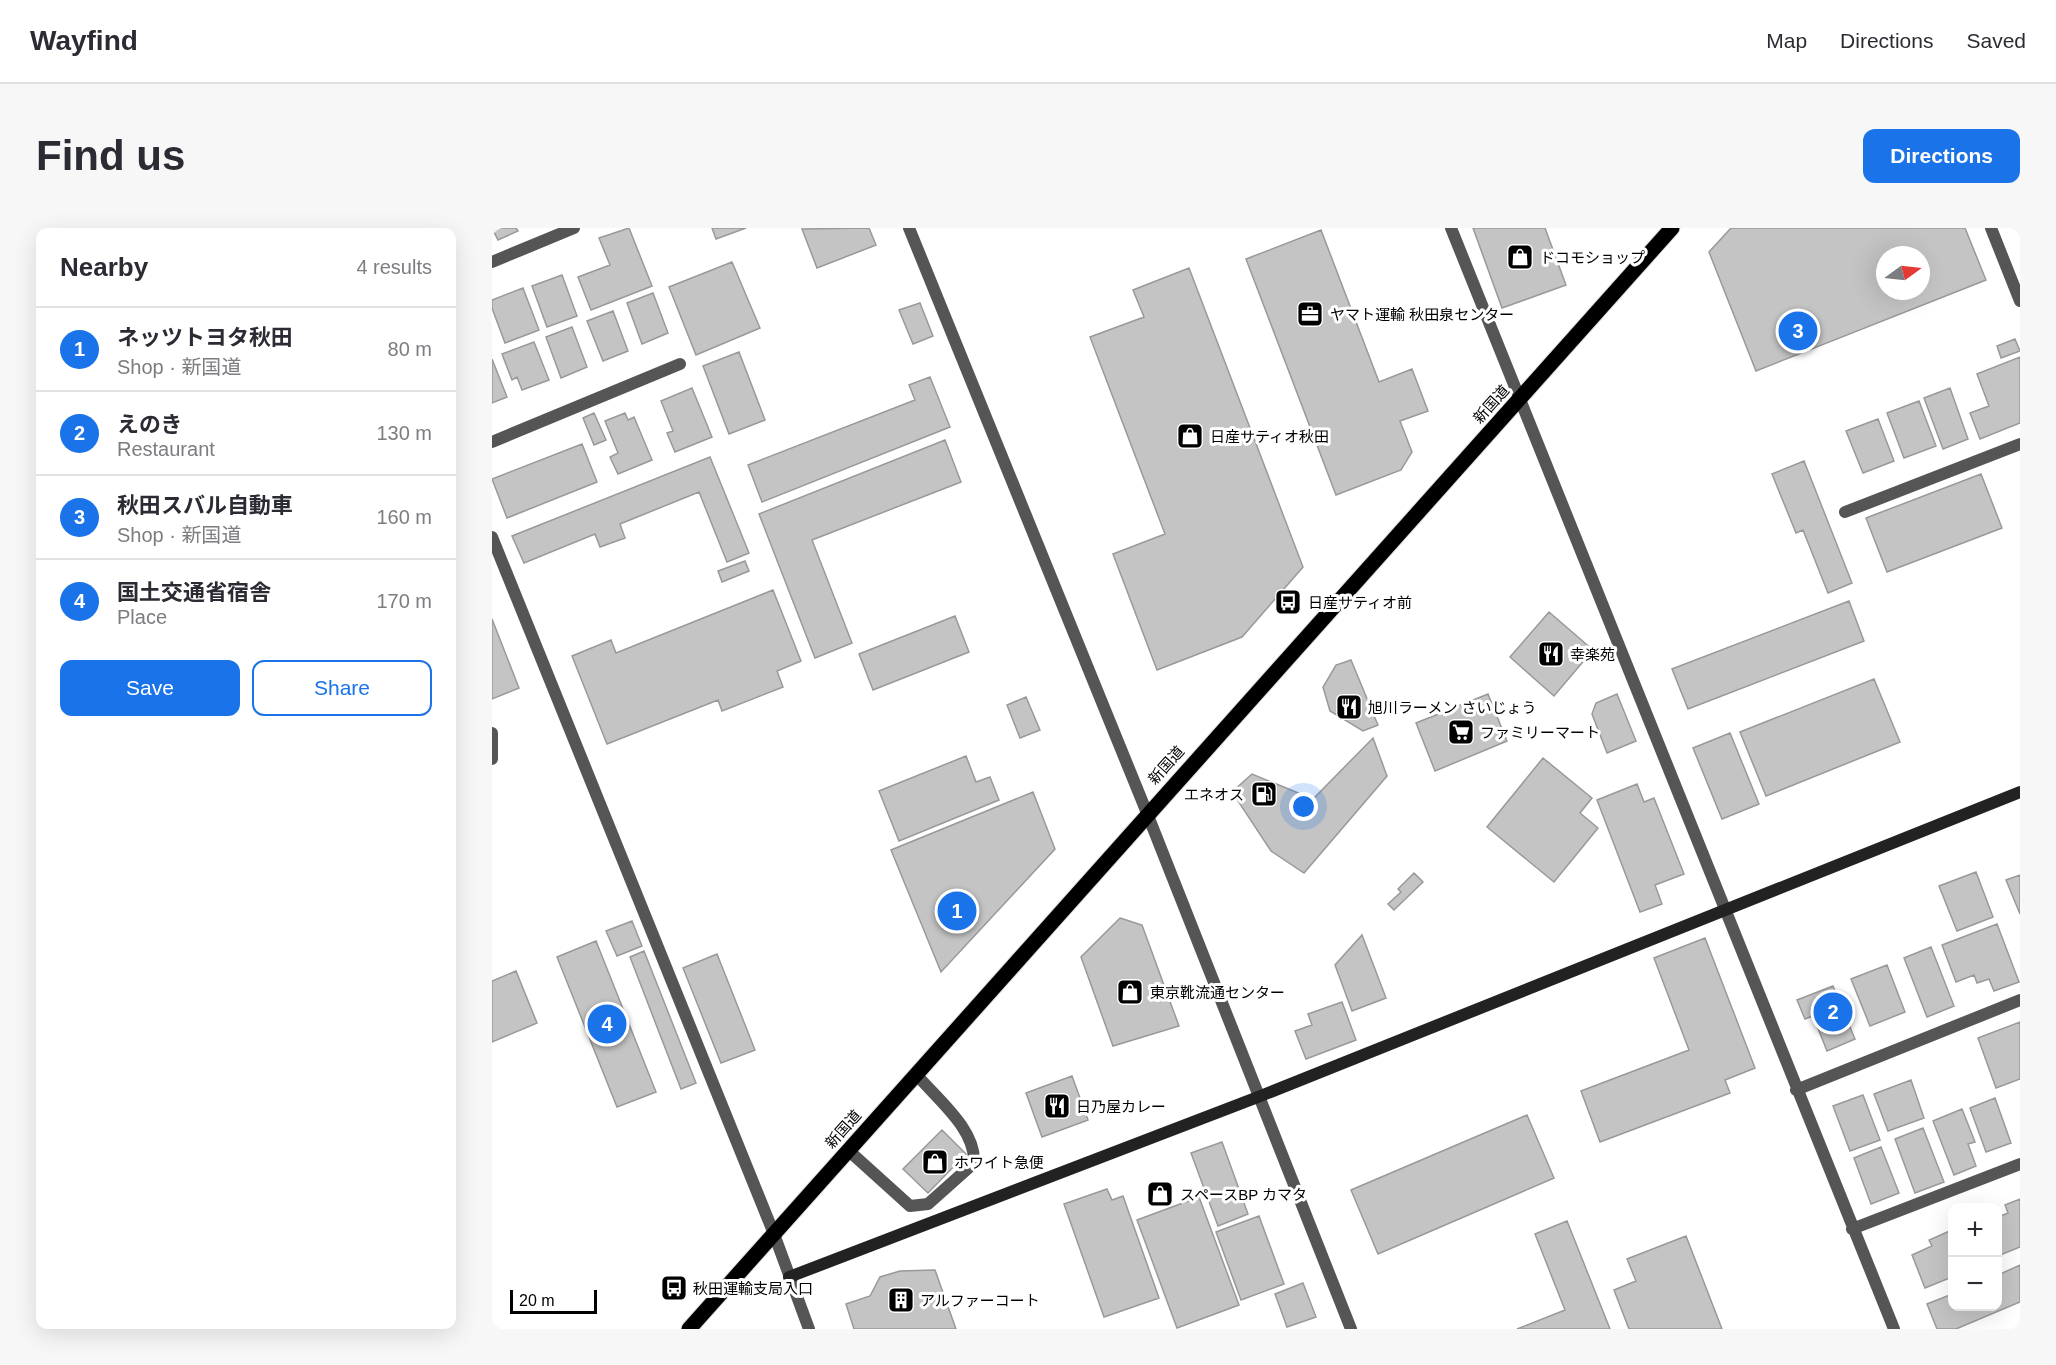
<!DOCTYPE html>
<meta charset="utf-8">
<style>
body{margin:0;font-family:Helvetica,"Noto Sans JP",sans-serif;background:#f7f7f7;color:#2b2b33}
.controls{position:absolute;right:18px;bottom:18px;display:grid;overflow:hidden;border-radius:12px;box-shadow:0 6px 24px #0002}
.controls button{width:54px;height:54px;display:grid;place-items:center;padding:0;border:0;border-bottom:2px solid #e1e1e2;background:#fff;color:#2b2b33;font:30px sans-serif}
.compass{position:absolute;left:1384px;top:18px;width:54px;height:54px;border-radius:50%;background:#fff;box-shadow:0 6px 24px #0002;rotate:75deg}
.scale{position:absolute;left:18px;bottom:15px;width:87px;box-sizing:border-box;padding-left:6px;border:3px solid #000;border-top:0;font-size:16px;line-height:21px;white-space:nowrap;color:#000;-webkit-text-stroke:4px #fff;paint-order:stroke}
.you{position:absolute;left:812px;top:579px;width:21px;height:21px;margin:-15px;border:4px solid #fff;border-radius:50%;background:#1a73e8;box-shadow:0 0 0 9px #1a73e833}
.badge{display:grid;place-items:center;width:39px;height:39px;border-radius:50%;background:#1a73e8;color:#fff;font-size:20px;font-weight:700}
.pin{position:absolute;translate:-50% -50%;border:3px solid #fff;box-shadow:0 2px 6px #0006}
.list{margin:0;padding:0;list-style:none}
h2{display:flex;justify-content:space-between;align-items:center;height:78px;margin:0;padding:0 24px;font-size:26px}
h2 small{font-size:20px;font-weight:400;color:#7c7c81}
.list li{display:grid;grid-template-columns:39px 1fr auto;gap:18px;align-items:center;box-sizing:border-box;height:84px;padding:0 24px;border-top:2px solid #e1e1e2}
.list b{display:block;font-size:22px;white-space:nowrap}
.list p{margin:0;font-size:20px;white-space:nowrap;color:#7c7c81}
.list em{font-size:20px;font-style:normal;color:#7c7c81}
.actions{display:flex;gap:12px;padding:18px 24px}
.actions a{flex:1;padding:14px 0;border:2px solid #1a73e8;border-radius:12px;text-align:center;font-size:21px;color:#1a73e8}
.actions .main{background:#1a73e8;color:#fff}
.map{position:relative;flex:none;width:1528px;height:1101px;overflow:hidden;border-radius:12px}
header{display:flex;align-items:center;gap:36px;box-sizing:border-box;height:84px;padding:0 30px;background:#fff;border-bottom:2px solid #e1e1e2}
header strong{font-size:28px}
nav{display:flex;gap:33px;margin-inline-start:auto;font-size:21px}
.intro{display:flex;align-items:center;justify-content:space-between;box-sizing:border-box;height:144px;padding:0 36px}
h1{margin:0;font-size:42px}
.button{padding:15px 27px;border-radius:12px;background:#1a73e8;color:#fff;font-size:21px;font-weight:700}
main{display:flex;gap:36px;padding:0 36px}
aside{flex:1;background:#fff;border-radius:12px;box-shadow:0 6px 24px #0002}
.map>svg:first-child{display:block}
.building{fill:#c4c4c4;stroke:#999;stroke-width:1.5;fill-rule:evenodd}
.lines{fill:none;stroke-linecap:round;stroke-linejoin:round}
.primary-casing{stroke:#dbdbdb;stroke-width:17}
.lane{stroke:#555;stroke-width:12}
.street{stroke:#555;stroke-width:12}
.secondary{stroke:#222;stroke-width:12}
.primary{stroke:#000;stroke-width:15}
.labels{text-anchor:middle;dominant-baseline:central;stroke-width:6;stroke-linejoin:round;paint-order:stroke}
.poi-label{font-size:15px;fill:#000;stroke:#fff;text-anchor:start}
.street-label{font-size:15px;fill:#000;stroke:#fff}
</style>
<header>
<strong>Wayfind</strong>
<nav><a>Map</a><a>Directions</a><a>Saved</a></nav>
</header>
<div class="intro"><h1>Find us</h1><a class="button">Directions</a></div>
<main>
<aside>
<h2>Nearby<small>4 results</small></h2>
<ul class="list">
<li><span class="badge">1</span><div><b>ネッツトヨタ秋田</b><p>Shop · 新国道</p></div><em>80 m</em></li>
<li><span class="badge">2</span><div><b>えのき</b><p>Restaurant</p></div><em>130 m</em></li>
<li><span class="badge">3</span><div><b>秋田スバル自動車</b><p>Shop · 新国道</p></div><em>160 m</em></li>
<li><span class="badge">4</span><div><b>国土交通省宿舎</b><p>Place</p></div><em>170 m</em></li>
</ul>
<div class="actions"><a class="main">Save</a><a>Share</a></div>
</aside>
<div class="map">
<svg width="1528" height="1101" viewBox="0 0 1528 1101">
<rect width="100%" height="100%" fill="#fff"/>
<path class="building" d="M 0,0 L 24,0 L 26,3 L 6,12 Z
M 137,0 L 160,58 L 99,82 L 86,49 L 118,37 L 107,10 Z
M 220,0 L 254,0 L 224,11 Z
M 377,0 L 384,17 L 325,40 L 310,1 Z
M 981,0 L 1053,0 L 1074,57 L 1010,80 Z
M 1239,0 L 1473,0 L 1494,52 L 1264,143 L 1217,24 ZM 1393,27 L 1429,27 L 1429,63 L 1393,63 Z
M 829,2 L 887,154 L 920,141 L 936,183 L 908,193 L 920,224 L 909,242 L 844,267 L 754,31 Z
M 240,34 L 268,100 L 204,127 L 177,59 Z
M 697,40 L 811,339 L 750,409 L 665,442 L 621,326 L 673,306 L 598,109 L 652,89 L 641,62 Z
M 70,47 L 85,88 L 55,99 L 40,58 Z
M 31,60 L 47,102 L 13,115 L 0,80 L 0,72 Z
M 161,65 L 176,105 L 150,116 L 135,75 Z
M 428,75 L 441,108 L 421,116 L 407,82 Z
M 121,83 L 136,123 L 111,133 L 95,93 Z
M 80,99 L 95,139 L 69,150 L 54,109 Z
M 1523,111 L 1528,123 L 1509,130 L 1505,118 Z
M 42,114 L 57,152 L 30,162 L 25,149 L 20,152 L 10,126 Z
M 247,124 L 273,192 L 237,206 L 211,138 Z
M 1528,129 L 1528,195 L 1488,211 L 1478,185 L 1497,178 L 1485,146 Z
M 0,131 L 15,169 L 0,175 Z
M 438,149 L 458,199 L 270,274 L 256,237 L 423,172 L 417,157 Z
M 200,160 L 220,209 L 183,224 L 175,205 L 181,203 L 169,173 Z
M 1458,160 L 1476,211 L 1451,221 L 1432,170 Z
M 1427,173 L 1444,218 L 1412,230 L 1395,185 Z
M 102,185 L 114,212 L 102,217 L 91,190 Z
M 133,185 L 136,192 L 142,189 L 160,232 L 126,246 L 118,229 L 126,225 L 113,193 Z
M 1386,191 L 1402,233 L 1371,245 L 1354,203 Z
M 453,212 L 469,254 L 320,312 L 360,415 L 323,430 L 267,286 Z
M 90,216 L 105,254 L 15,290 L 0,251 Z
M 218,229 L 257,325 L 235,334 L 207,264 L 128,296 L 133,310 L 108,319 L 103,306 L 32,335 L 20,308 Z
M 1312,233 L 1360,355 L 1336,365 L 1311,302 L 1304,305 L 1280,246 Z
M 1489,246 L 1510,300 L 1395,344 L 1374,290 Z
M 253,333 L 257,343 L 230,354 L 226,343 Z
M 281,362 L 309,433 L 285,443 L 291,459 L 230,483 L 226,472 L 115,516 L 80,428 L 119,412 L 124,425 Z
M 1357,373 L 1372,413 L 1196,481 L 1180,441 Z
M 1057,384 L 1101,422 L 1062,468 L 1018,429 Z
M 463,388 L 477,424 L 381,462 L 367,426 Z
M 0,391 L 27,460 L 0,471 Z
M 859,432 L 886,497 L 871,503 L 838,483 L 831,459 L 844,437 Z
M 1382,451 L 1408,514 L 1274,568 L 1248,504 Z
M 996,466 L 1015,513 L 943,543 L 924,495 Z
M 1125,466 L 1144,513 L 1115,525 L 1100,486 L 1104,475 Z
M 534,469 L 548,502 L 528,510 L 515,477 Z
M 1238,505 L 1267,576 L 1230,591 L 1201,520 Z
M 881,510 L 895,548 L 812,645 L 779,623 L 740,564 L 760,546 L 821,571 Z
M 474,528 L 484,554 L 498,549 L 507,572 L 407,613 L 387,563 Z
M 1051,530 L 1100,570 L 1088,585 L 1106,600 L 1062,654 L 995,599 Z
M 1145,556 L 1152,574 L 1162,570 L 1192,646 L 1163,657 L 1170,676 L 1148,684 L 1105,572 Z
M 541,564 L 563,621 L 449,744 L 399,622 Z
M 1484,644 L 1501,689 L 1465,703 L 1447,658 Z
M 922,645 L 931,654 L 902,682 L 896,676 L 909,664 L 906,661 Z
M 1528,647 L 1528,686 L 1514,652 Z
M 628,690 L 650,697 L 687,798 L 621,818 L 589,729 Z
M 140,693 L 150,718 L 125,728 L 114,703 Z
M 1505,696 L 1527,754 L 1502,763 L 1497,751 L 1485,755 L 1482,747 L 1464,754 L 1450,717 Z
M 870,707 L 894,770 L 860,783 L 843,737 Z
M 1213,710 L 1263,840 L 1233,852 L 1238,865 L 1108,914 L 1089,863 L 1197,822 L 1162,730 Z
M 104,713 L 164,864 L 125,879 L 65,729 Z
M 1439,719 L 1462,778 L 1435,789 L 1412,730 Z
M 152,723 L 204,855 L 189,861 L 138,729 Z
M 225,726 L 263,822 L 229,835 L 191,740 Z
M 1395,737 L 1413,784 L 1378,798 L 1359,751 Z
M 24,743 L 45,795 L 0,814 L 0,753 Z
M 1341,758 L 1363,811 L 1335,823 L 1321,788 L 1313,791 L 1305,772 Z
M 850,774 L 864,812 L 814,831 L 803,803 L 820,797 L 816,786 Z
M 1528,794 L 1528,851 L 1504,860 L 1486,810 Z
M 580,848 L 596,892 L 550,909 L 534,865 Z
M 1419,852 L 1432,890 L 1396,903 L 1382,866 Z
M 1371,867 L 1388,912 L 1358,923 L 1341,878 Z
M 1503,870 L 1519,915 L 1494,924 L 1478,880 Z
M 1470,881 L 1483,914 L 1476,916 L 1484,938 L 1462,947 L 1441,893 Z
M 1035,887 L 1062,950 L 886,1026 L 859,962 Z
M 1431,900 L 1452,954 L 1423,965 L 1403,911 Z
M 450,902 L 474,926 L 436,965 L 411,941 Z
M 730,914 L 756,986 L 726,998 L 699,925 Z
M 1389,919 L 1407,965 L 1379,976 L 1362,930 Z
M 615,961 L 620,972 L 631,968 L 667,1070 L 612,1089 L 572,976 Z
M 707,969 L 747,1077 L 685,1100 L 645,992 Z
M 1528,971 L 1528,1019 L 1506,1028 L 1506,989 L 1516,985 L 1513,977 Z
M 767,988 L 792,1056 L 749,1072 L 724,1004 Z
M 1075,993 L 1118,1101 L 1025,1101 L 1073,1082 L 1043,1006 Z
M 1460,1002 L 1460,1049 L 1433,1060 L 1420,1027 L 1440,1018 L 1437,1012 Z
M 1194,1008 L 1230,1101 L 1137,1101 L 1122,1062 L 1144,1053 L 1135,1031 Z
M 1528,1037 L 1528,1074 L 1464,1101 L 1445,1101 L 1435,1076 L 1460,1066 L 1460,1078 L 1506,1078 L 1506,1047 Z
M 443,1042 L 464,1101 L 362,1101 L 354,1076 L 378,1068 L 388,1049 L 408,1043 Z
M 811,1055 L 824,1089 L 795,1099 L 783,1066 Z"/>
<g class="lines">
<defs>
<path id="primary" d="M 197,1101 L 1180,0"/>
</defs>
<use href="#primary" class="primary-casing"/>
<path class="lane" d="M 0,505 L 0,531
M 356,922 L 418,978 L 436,976 L 482,935 C 484,901 445,871 424,846"/>
<path class="street" d="M 417,0 L 655,585 L 859,1101
M 959,0 L 1402,1101
M 1499,0 L 1528,73
M 0,34 L 82,0
M 0,214 L 188,136
M 1353,284 L 1528,216
M 0,309 L 282,1006 L 317,1101
M 1304,862 L 1528,772
M 1360,1001 L 1528,936"/>
<path class="secondary" d="M 297,1049 L 766,869 L 1528,564"/>
<use href="#primary" class="primary"/>
</g>
<defs>
<symbol id="shop-square" viewBox="-11 -11 22 22"><rect x="-9" y="-9" width="18" height="18" rx="4" fill="#000" stroke="#fff"/><path d="M-5-2.5h2.3a2.7 3.5 0 0 1 5.4 0H5L5.5 6h-11ZM-1.5-2.5h3a1.5 2.3 0 0 0-3 0Z" fill="#fff"/></symbol>
<symbol id="office-square" viewBox="-11 -11 22 22"><rect x="-9" y="-9" width="18" height="18" rx="4" fill="#000" stroke="#fff"/><path d="M-6-3h4V-5.5h4V-3h4V5H-6ZM-1-4.5V-3h2v-1.5ZM-6 0V1H6V0Z" fill="#fff"/></symbol>
<symbol id="bus-square" viewBox="-11 -11 22 22"><rect x="-9" y="-9" width="18" height="18" rx="4" fill="#000" stroke="#fff"/><path d="M-5-6H5V4H4V6H2V4H-2V6H-4V4H-5ZM-3.5-4V0h7V-4ZM-3.5 1.2v1.5H-2V1.2ZM2 1.2v1.5H3.5V1.2Z" fill="#fff"/></symbol>
<symbol id="restaurant-square" viewBox="-11 -11 22 22"><rect x="-9" y="-9" width="18" height="18" rx="4" fill="#000" stroke="#fff"/><path d="M-5-6h1v4h1v-4h1v4h1v-4h1v5L-1.5 .5V6h-2V.5L-5-1ZM5-6V6H3V1.5H1.5Q1.5-4 5-6Z" fill="#fff"/></symbol>
<symbol id="supermarket-square" viewBox="-11 -11 22 22"><rect x="-9" y="-9" width="18" height="18" rx="4" fill="#000" stroke="#fff"/><path d="M-6-5.5h2.5l.6 2H6L4.5 2H-2.5L-4.4-4H-6ZM-1.5 3.2a1.3 1.3 0 1 0 .1 0ZM3 3.2a1.3 1.3 0 1 0 .1 0Z" fill="#fff"/></symbol>
<symbol id="fuel-square" viewBox="-11 -11 22 22"><rect x="-9" y="-9" width="18" height="18" rx="4" fill="#000" stroke="#fff"/><path d="M-5.5-6h7V0h2V4h1.3V-2.5L3-4.5l.8-.8L6-3V5H2.5V1h-1V6h-7ZM-4.2-4.7v3.2H.2V-4.7Z" fill="#fff"/></symbol>
<symbol id="building-square" viewBox="-11 -11 22 22"><rect x="-9" y="-9" width="18" height="18" rx="4" fill="#000" stroke="#fff"/><path d="M-4-6H4V6H1V3H-1V6H-4ZM-2.5-4.3h1.7v1.8h-1.7ZM.8-4.3h1.7v1.8H.8ZM-2.5-1h1.7V.8h-1.7ZM.8-1h1.7V.8H.8Z" fill="#fff"/></symbol>
</defs>
<g fill-rule="evenodd">
<use href="#shop-square" x="1013" y="14" width="30" height="30"/>
<use href="#office-square" x="803" y="71" width="30" height="30"/>
<use href="#shop-square" x="683" y="193" width="30" height="30"/>
<use href="#bus-square" x="781" y="359" width="30" height="30"/>
<use href="#restaurant-square" x="1044" y="411" width="30" height="30"/>
<use href="#restaurant-square" x="842" y="464" width="30" height="30"/>
<use href="#supermarket-square" x="954" y="489" width="30" height="30"/>
<use href="#fuel-square" x="757" y="551" width="30" height="30"/>
<use href="#shop-square" x="623" y="749" width="30" height="30"/>
<use href="#restaurant-square" x="550" y="863" width="30" height="30"/>
<use href="#shop-square" x="428" y="919" width="30" height="30"/>
<use href="#shop-square" x="653" y="951" width="30" height="30"/>
<use href="#bus-square" x="167" y="1045" width="30" height="30"/>
<use href="#building-square" x="394" y="1057" width="30" height="30"/>
</g>
<g class="labels">
<g class="poi-label">
<text x="1048" y="29">ドコモショップ</text>
<text x="838" y="86">ヤマト運輸 秋田泉センター</text>
<text x="718" y="208">日産サティオ秋田</text>
<text x="816" y="374">日産サティオ前</text>
<text x="1078" y="426">幸楽苑</text>
<text x="876" y="479">旭川ラーメン さいじょう</text>
<text x="988" y="504">ファミリーマート</text>
<text x="752" y="566" text-anchor="end">エネオス</text>
<text x="658" y="764">東京靴流通センター</text>
<text x="584" y="878">日乃屋カレー</text>
<text x="462" y="934">ホワイト急便</text>
<text x="688" y="966">スペースBP カマタ</text>
<text x="201" y="1060">秋田運輸支局入口</text>
<text x="428" y="1072">アルファーコート</text>
</g>
<g class="street-label">
<text transform="translate(999 176) rotate(-48)">新国道</text>
<text transform="translate(674 537) rotate(-48)">新国道</text>
<text transform="translate(351 901) rotate(-48)">新国道</text>
</g>
</g>
</svg>
<div class="controls">
<button>+</button>
<button>−</button>
</div>
<svg class="compass" viewBox="-18 -18 36 36"><path d="M0-13l5 13h-10z" fill="#e53935"/><path d="M0 13l5-13h-10z" fill="#7c7c81"/></svg>
<div class="scale">20 m</div>
<div class="you"></div>
<div class="pin badge" style="left:465px;top:683px">1</div>
<div class="pin badge" style="left:1341px;top:784px">2</div>
<div class="pin badge" style="left:1306px;top:103px">3</div>
<div class="pin badge" style="left:115px;top:796px">4</div>
</div>
</main>
